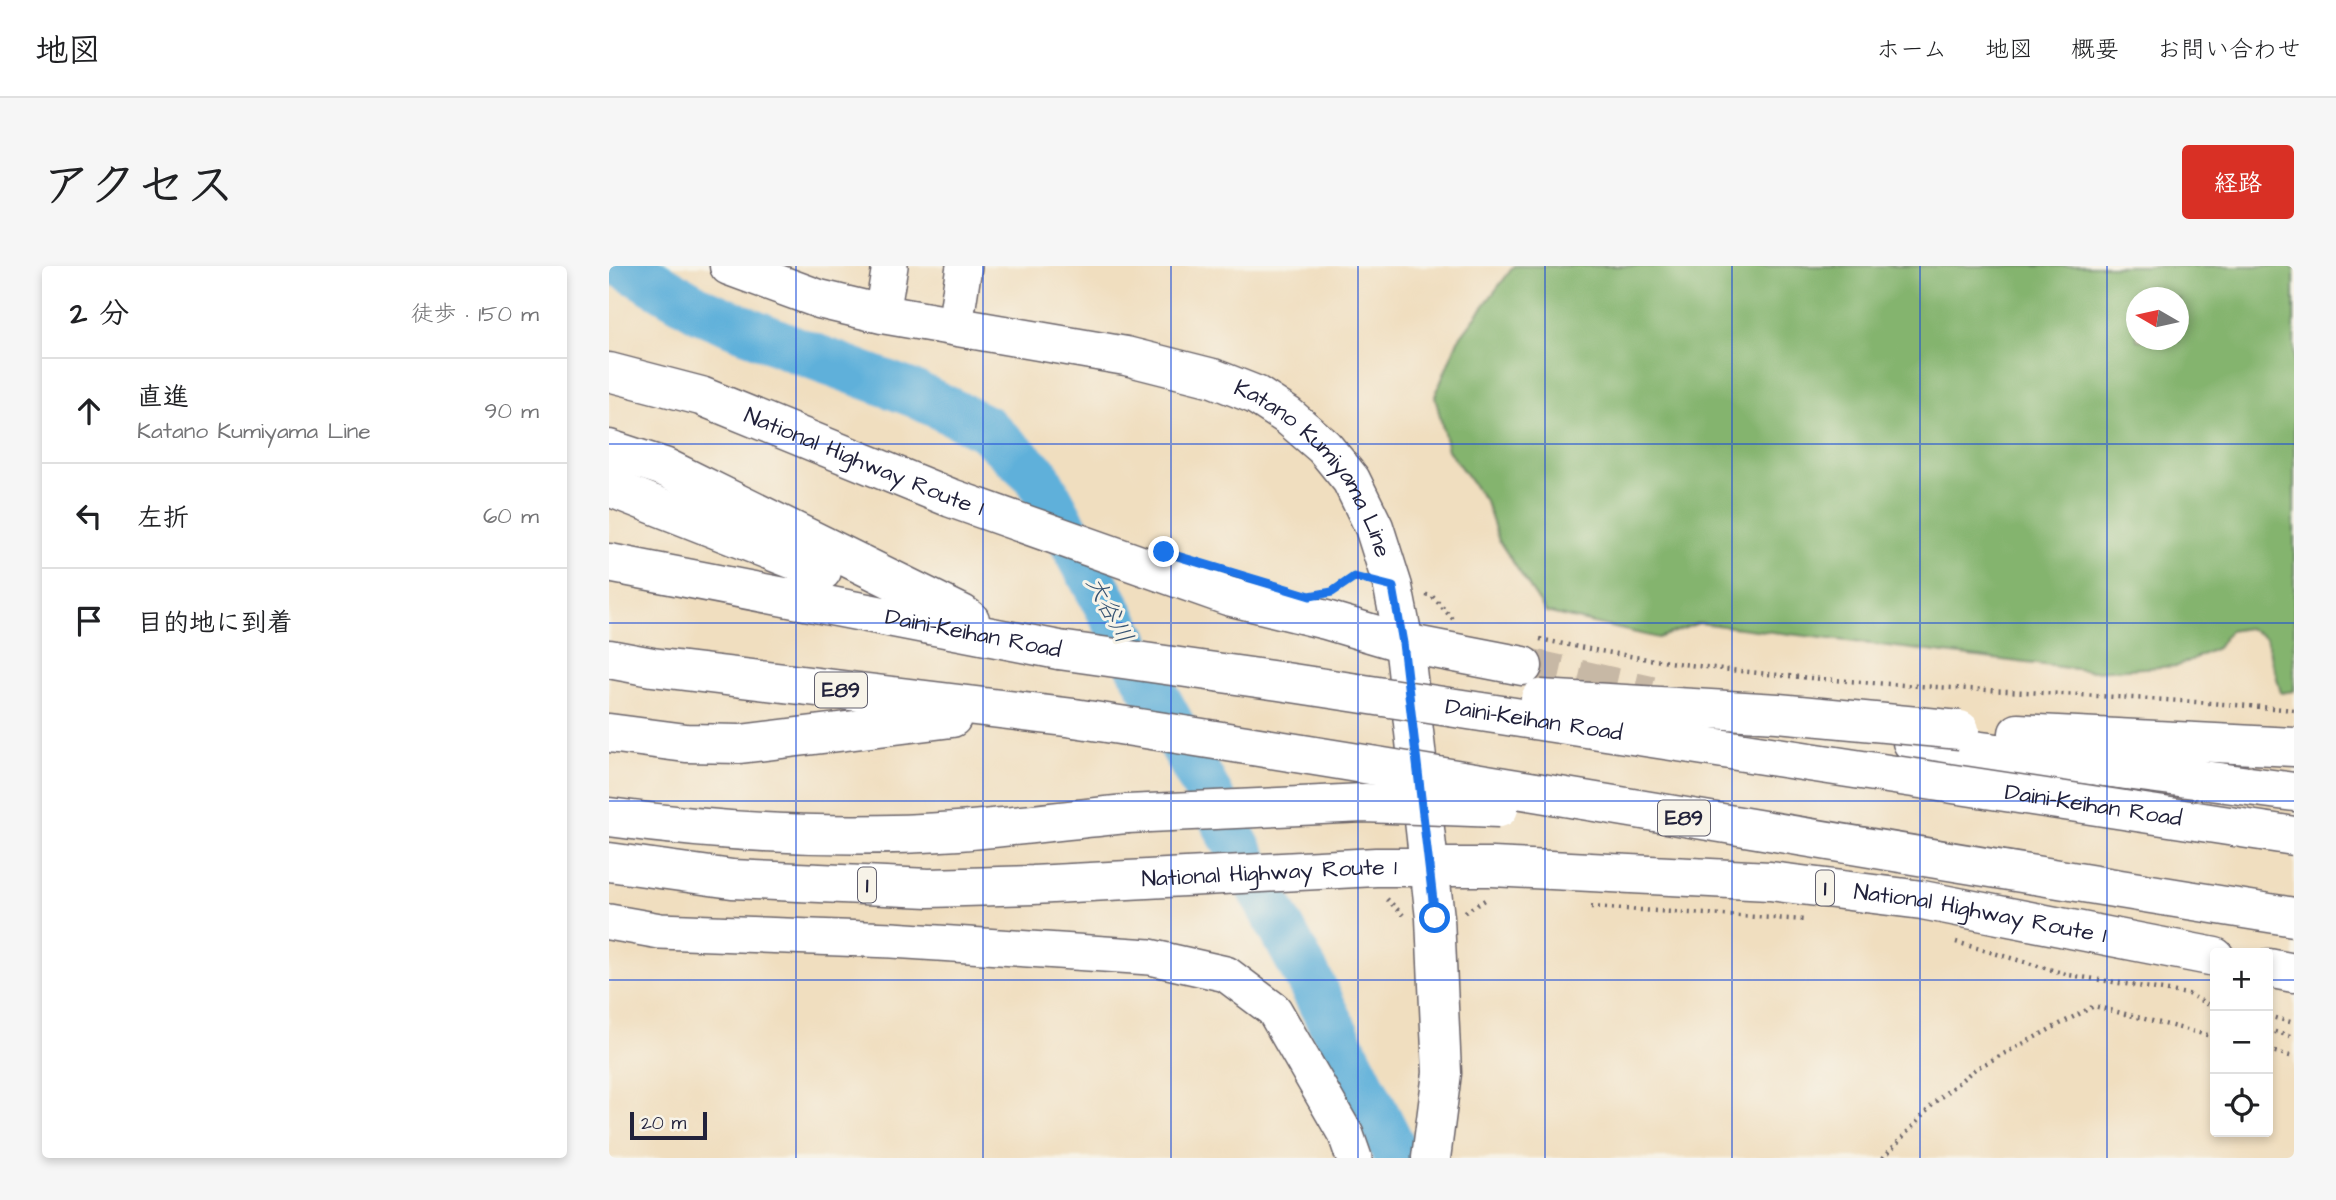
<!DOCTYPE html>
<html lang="ja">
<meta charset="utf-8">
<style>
body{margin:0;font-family:"Architects Daughter","Klee One",sans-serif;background:#f6f6f6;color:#202124}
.controls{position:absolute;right:21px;bottom:21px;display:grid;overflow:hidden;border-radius:7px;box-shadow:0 4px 10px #0003}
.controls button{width:63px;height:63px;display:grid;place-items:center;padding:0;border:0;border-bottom:2px solid #e0e0e0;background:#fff;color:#202124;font:35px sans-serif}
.compass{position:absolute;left:1517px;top:21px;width:63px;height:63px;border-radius:50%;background:#fff;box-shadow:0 4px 10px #0003;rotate:279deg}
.scale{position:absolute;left:21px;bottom:18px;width:77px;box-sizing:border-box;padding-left:7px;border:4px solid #22223b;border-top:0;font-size:19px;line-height:24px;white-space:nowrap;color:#22223b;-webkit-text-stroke:5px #f7f3e8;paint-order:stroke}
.stop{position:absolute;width:21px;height:21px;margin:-16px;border:5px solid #1a73e8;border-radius:50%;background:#fff}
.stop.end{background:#1a73e8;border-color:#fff;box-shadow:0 2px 7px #0008}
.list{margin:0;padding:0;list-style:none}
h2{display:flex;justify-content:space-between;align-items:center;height:91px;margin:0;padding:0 28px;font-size:30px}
h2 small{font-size:23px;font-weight:400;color:#757577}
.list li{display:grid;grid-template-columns:46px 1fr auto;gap:21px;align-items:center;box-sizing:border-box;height:105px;padding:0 28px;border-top:2px solid #e0e0e0}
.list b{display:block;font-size:26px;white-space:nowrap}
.list p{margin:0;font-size:23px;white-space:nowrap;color:#757577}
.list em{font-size:23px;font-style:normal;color:#757577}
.icon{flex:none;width:38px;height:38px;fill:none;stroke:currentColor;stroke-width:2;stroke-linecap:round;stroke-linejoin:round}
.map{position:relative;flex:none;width:1685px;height:892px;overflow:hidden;border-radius:7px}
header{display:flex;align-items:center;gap:42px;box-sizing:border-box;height:98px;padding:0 35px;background:#fff;border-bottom:2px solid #e0e0e0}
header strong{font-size:33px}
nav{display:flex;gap:38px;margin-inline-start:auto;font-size:24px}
.intro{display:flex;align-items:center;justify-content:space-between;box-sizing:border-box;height:168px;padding:0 42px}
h1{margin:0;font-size:49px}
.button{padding:18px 32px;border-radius:7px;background:#d93025;color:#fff;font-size:24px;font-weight:700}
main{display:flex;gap:42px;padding:0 42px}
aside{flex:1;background:#fff;border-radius:7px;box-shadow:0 4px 10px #0003}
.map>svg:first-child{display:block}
.forest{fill:#84b46e;stroke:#536b54;stroke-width:2;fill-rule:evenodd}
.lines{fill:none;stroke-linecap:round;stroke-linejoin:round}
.river{stroke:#5fb0da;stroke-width:47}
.highway-tunnel{stroke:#c7b8a5;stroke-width:38;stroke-dasharray:38 19;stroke-linecap:butt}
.minor-casing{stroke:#6a6469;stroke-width:38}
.major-casing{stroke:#6a6469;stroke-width:41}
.highway-casing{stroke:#6a6469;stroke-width:41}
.path{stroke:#6a6469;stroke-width:4.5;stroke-dasharray:2 5;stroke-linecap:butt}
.minor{stroke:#fff;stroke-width:35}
.major{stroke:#fff;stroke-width:38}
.highway{stroke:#fff;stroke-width:38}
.highway-bridge-casing{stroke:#6a6469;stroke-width:41;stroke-linecap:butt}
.highway-bridge{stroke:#fff;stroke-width:38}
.route{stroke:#1a73e8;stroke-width:9}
.grid{fill:none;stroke:#1d4ed8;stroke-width:2;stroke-opacity:0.55}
.labels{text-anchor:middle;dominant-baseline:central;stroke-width:6;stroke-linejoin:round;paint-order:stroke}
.shield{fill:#f7f3e8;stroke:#62616f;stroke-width:2}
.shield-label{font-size:21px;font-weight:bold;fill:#22223b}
.street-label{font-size:23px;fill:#22223b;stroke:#f7f3e8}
.water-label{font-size:24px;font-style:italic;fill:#375473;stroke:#f7f3e8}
</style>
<header>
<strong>地図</strong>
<nav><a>ホーム</a><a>地図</a><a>概要</a><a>お問い合わせ</a></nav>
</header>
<div class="intro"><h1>アクセス</h1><a class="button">経路</a></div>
<main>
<aside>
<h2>2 分<small>徒歩 · 150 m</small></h2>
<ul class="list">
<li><svg class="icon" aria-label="ahead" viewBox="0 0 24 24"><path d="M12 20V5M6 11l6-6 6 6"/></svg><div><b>直進</b><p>Katano Kumiyama Line</p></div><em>90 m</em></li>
<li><svg class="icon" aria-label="left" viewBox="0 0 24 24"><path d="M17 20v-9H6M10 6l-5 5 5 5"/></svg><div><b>左折</b></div><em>60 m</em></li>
<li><svg class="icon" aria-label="arrive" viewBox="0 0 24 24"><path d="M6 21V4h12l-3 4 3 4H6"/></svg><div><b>目的地に到着</b></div></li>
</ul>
</aside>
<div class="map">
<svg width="1685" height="892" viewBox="0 0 1685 892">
<rect width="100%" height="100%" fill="#f7f3e8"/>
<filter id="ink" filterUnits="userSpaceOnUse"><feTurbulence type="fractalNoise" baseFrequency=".0143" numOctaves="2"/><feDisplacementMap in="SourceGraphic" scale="14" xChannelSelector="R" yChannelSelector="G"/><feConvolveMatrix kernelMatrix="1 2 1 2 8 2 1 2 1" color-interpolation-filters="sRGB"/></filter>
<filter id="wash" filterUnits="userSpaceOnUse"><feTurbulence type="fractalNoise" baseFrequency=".00686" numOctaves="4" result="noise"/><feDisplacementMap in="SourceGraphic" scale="28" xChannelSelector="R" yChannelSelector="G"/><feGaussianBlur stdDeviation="1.57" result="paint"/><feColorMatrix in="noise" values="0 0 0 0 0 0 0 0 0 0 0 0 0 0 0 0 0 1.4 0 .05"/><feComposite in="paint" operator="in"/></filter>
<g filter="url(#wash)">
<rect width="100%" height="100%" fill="#f0debf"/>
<path class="forest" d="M 905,0 L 1685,0 L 1685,425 L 1672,427 L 1657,372 L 1639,362 L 1620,365 L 1608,382 L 1569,400 L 1483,405 L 1090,357 L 1049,372 L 937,346 L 890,275 L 877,236 L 839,184 L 826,130 L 849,74 ZM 1528,32 L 1570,32 L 1570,74 L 1528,74 Z"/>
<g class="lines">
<path class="river" d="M 16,0 L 93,45 L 185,83 L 308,129 L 376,162 L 428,210 L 702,717 L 789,892"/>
</g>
</g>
<g filter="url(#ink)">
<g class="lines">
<path class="highway-tunnel" d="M 914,400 L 1042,429"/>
<defs>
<path id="minor" d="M 273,48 L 281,0
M 346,60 L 355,0
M 0,656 L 51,665 L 283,674 L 541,691 L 617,708 L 665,744 L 737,869 L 745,892"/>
<g id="major">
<path id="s1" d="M 120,0 L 210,33 L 273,48 L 517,90 L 604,112 L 647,129 L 679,150 L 715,181 L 742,214 L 765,261 L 784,321 L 795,377 L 826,652 L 833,807 L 822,892"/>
</g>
<g id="highway">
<path id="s2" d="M 0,106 L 92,130 L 342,232 L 619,330 L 717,354 L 795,377 L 914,400"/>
<path d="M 0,183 L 55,201 L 353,348 L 361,354"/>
<path d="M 0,221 L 213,305"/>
<path id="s3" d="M 0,297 L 450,384"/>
<path d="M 0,393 L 43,401 L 465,452"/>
<path d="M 0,467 L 77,477 L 131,478 L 343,452"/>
<path d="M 1409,467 L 1685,481"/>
<path d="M 1303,476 L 1685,526"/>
<path d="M 0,551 C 115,567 233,573 349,565 C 406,561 462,553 518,548"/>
<path id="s4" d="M 0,596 L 123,613 L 320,622 L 424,619 L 767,601 L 883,601 L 1161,615 L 1313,634 L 1606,691"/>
<path d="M 1659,702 L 1685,707"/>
</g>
</defs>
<use href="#minor" class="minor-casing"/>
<use href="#major" class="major-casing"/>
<use href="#highway" class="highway-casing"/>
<path class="path" d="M 725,324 L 745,311 L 748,312
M 817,329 L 823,330 L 844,353
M 931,373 C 1178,427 1434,420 1685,444
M 778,633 L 794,649
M 982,641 L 1197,654
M 856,646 L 876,634
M 1347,676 L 1460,709 L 1579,728 L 1606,742
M 1659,750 L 1685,757
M 1659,764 L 1685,771
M 1659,784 L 1685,791
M 1274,892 L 1328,834 L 1366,803 L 1485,740 L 1606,771"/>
<use href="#minor" class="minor"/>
<use href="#major" class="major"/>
<use href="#highway" class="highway"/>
<defs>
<g id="highway-bridge">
<path id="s5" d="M 450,384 L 670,415 L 1685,570"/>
<path d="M 931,433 L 1169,447 L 1351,464"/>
<path d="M 465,452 C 872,514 1278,587 1685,651"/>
<path d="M 518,548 L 755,537 L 890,542"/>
</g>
</defs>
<use href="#highway-bridge" class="highway-bridge-casing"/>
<use href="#highway-bridge" class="highway-bridge"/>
</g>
</g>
<g class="lines" filter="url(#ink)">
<path class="route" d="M 555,286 L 701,330 L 723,326 L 745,311 L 784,321 L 794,377 L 826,652"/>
</g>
<path class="grid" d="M 187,0 L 187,892M 374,0 L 374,892M 562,0 L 562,892M 749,0 L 749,892M 936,0 L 936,892M 1123,0 L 1123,892M 1311,0 L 1311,892M 1498,0 L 1498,892M 0,178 L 1685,178M 0,357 L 1685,357M 0,535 L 1685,535M 0,714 L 1606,714M 1659,714 L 1685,714"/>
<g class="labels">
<g class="shield">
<rect x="206" y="406.5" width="52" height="35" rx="5"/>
<rect x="1049" y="534.5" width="52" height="35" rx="5"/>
<rect x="249" y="601.5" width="18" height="35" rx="5"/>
<rect x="1207" y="604.5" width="18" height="35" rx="5"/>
</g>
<g class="shield-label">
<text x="232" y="424">E89</text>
<text x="1075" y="552">E89</text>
<text x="258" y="619">1</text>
<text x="1216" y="622">1</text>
</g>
<g class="street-label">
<text stroke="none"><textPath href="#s2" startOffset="271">National Highway Route 1</textPath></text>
<text stroke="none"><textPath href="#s1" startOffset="639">Katano Kumiyama Line</textPath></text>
<text stroke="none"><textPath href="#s3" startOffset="371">Daini-Keihan Road</textPath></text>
<text stroke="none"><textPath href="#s5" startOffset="480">Daini-Keihan Road</textPath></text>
<text stroke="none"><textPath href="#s5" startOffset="1046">Daini-Keihan Road</textPath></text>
<text stroke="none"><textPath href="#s4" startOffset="662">National Highway Route 1</textPath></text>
<text stroke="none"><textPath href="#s4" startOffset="1376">National Highway Route 1</textPath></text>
</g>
<g class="water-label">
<text transform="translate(500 344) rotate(62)">大谷川</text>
</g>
</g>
</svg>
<div class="controls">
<button>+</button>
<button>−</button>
<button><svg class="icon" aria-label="locate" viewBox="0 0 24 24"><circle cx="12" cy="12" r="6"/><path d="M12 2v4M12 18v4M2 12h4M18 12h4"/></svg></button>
</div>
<svg class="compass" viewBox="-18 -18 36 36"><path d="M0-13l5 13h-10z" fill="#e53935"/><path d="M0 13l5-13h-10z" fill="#757577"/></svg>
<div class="scale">20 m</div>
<div class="stop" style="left:826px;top:652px"></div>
<div class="stop end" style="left:555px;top:286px"></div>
</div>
</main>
